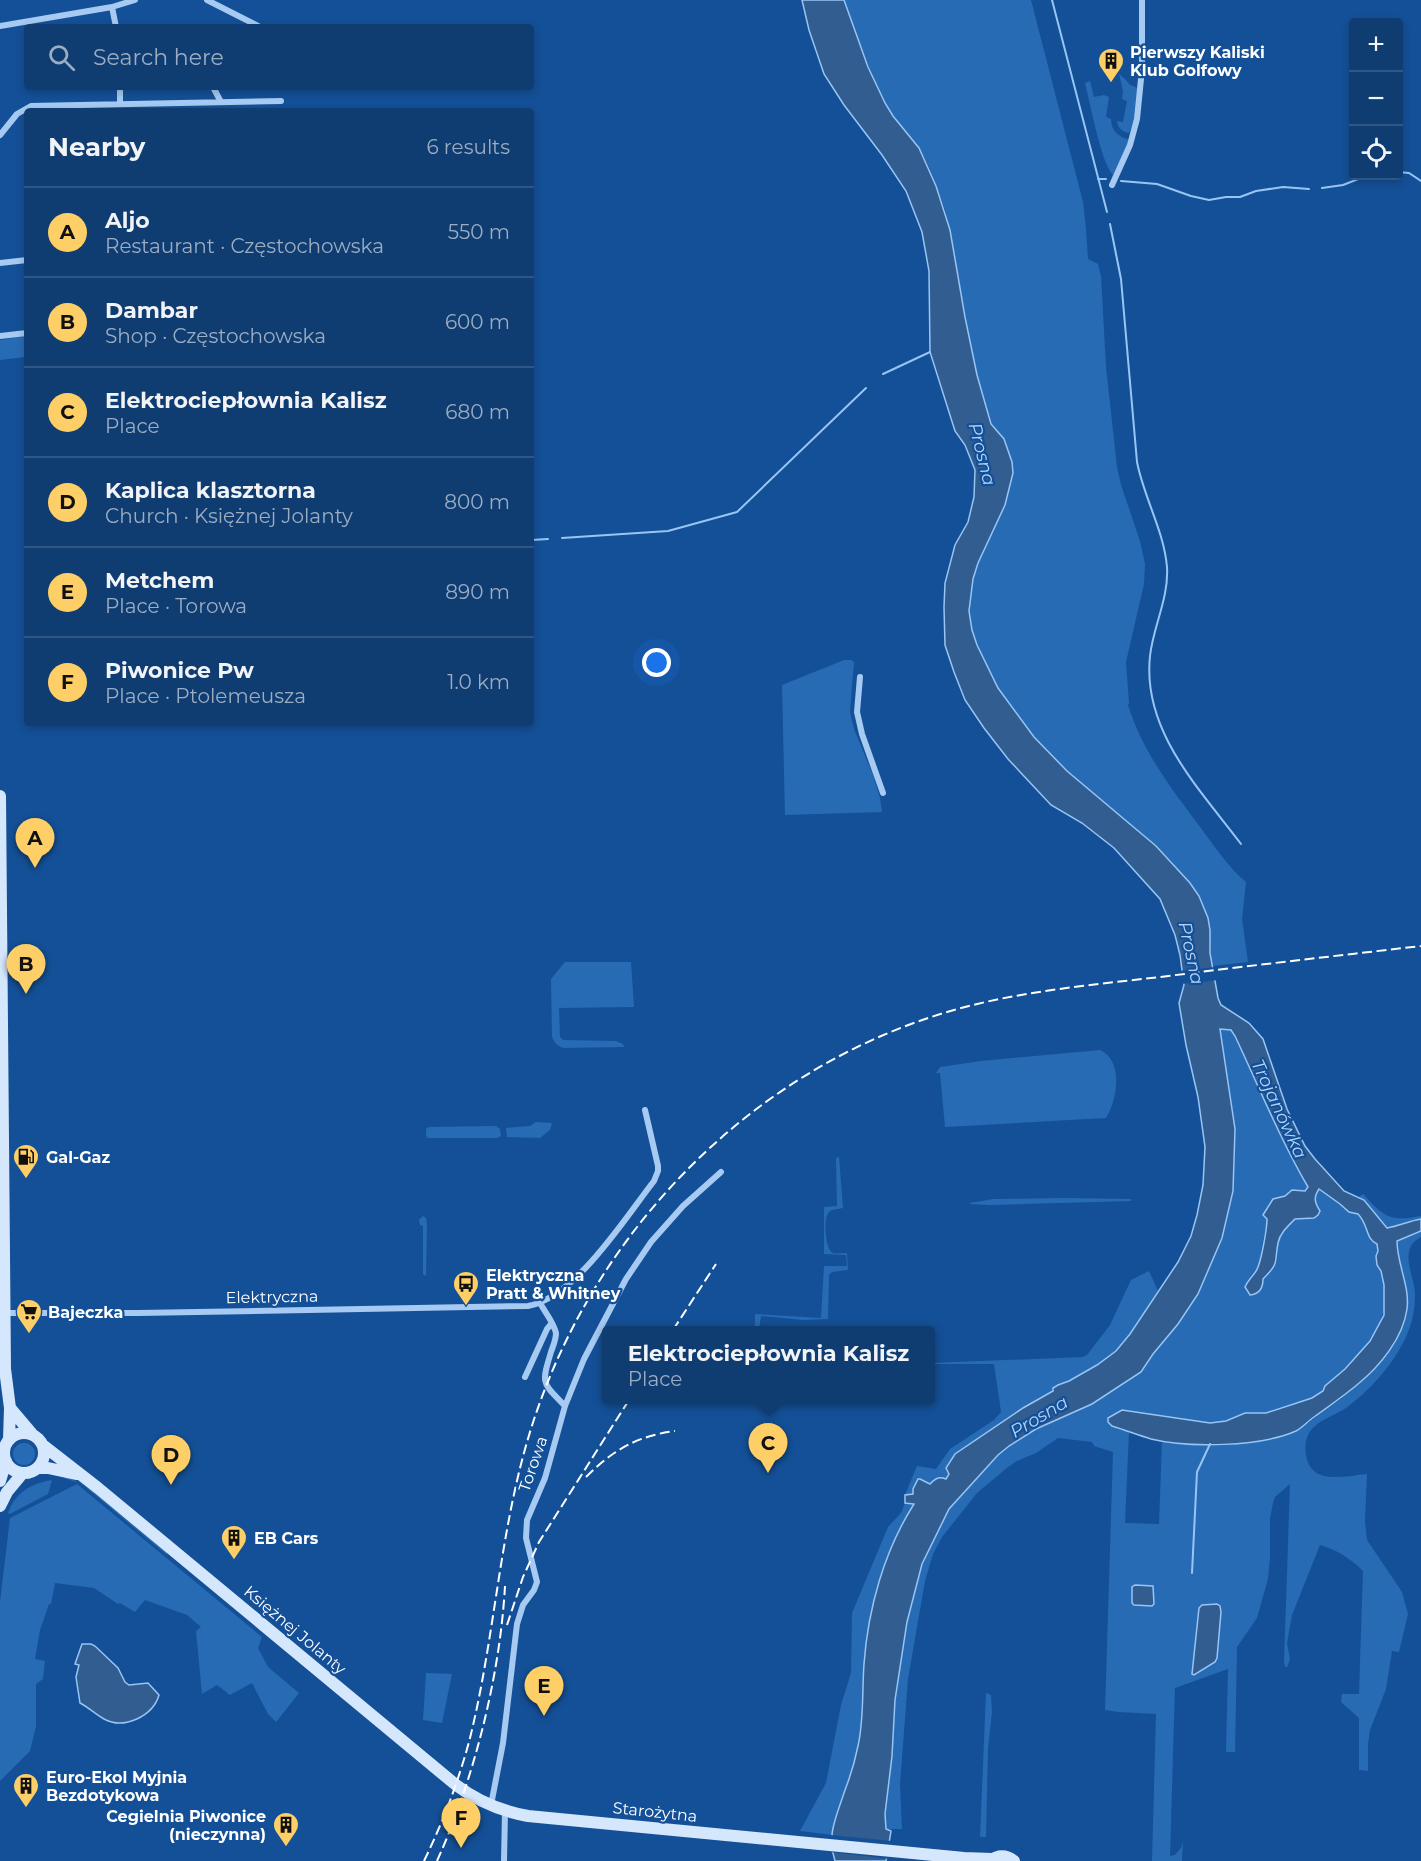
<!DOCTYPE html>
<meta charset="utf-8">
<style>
body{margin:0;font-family:Montserrat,sans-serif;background:#184376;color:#f1f3f6}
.controls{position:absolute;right:18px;top:18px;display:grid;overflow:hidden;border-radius:6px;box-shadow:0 3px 9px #0003}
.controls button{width:54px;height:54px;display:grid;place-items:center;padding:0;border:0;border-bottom:2px solid #2f5684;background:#0f3c71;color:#f1f3f6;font:30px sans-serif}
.you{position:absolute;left:657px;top:663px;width:21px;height:21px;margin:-15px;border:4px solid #fff;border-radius:50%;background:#1a73e8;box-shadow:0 0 0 9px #1a73e833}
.badge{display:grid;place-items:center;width:39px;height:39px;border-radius:50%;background:#ffcf67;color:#111;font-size:20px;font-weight:700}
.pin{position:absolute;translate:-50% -50px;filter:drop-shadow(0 2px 3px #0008)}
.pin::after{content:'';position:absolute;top:32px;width:21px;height:18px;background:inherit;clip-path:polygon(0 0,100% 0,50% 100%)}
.popup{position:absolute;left:602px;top:1326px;width:333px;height:78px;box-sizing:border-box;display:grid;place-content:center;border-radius:6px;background:#0f3c71;filter:drop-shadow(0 2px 4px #0005);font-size:20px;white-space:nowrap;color:#9badc3}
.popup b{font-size:22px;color:#f1f3f6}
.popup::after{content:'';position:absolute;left:50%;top:100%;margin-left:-12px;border:12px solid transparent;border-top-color:#0f3c71}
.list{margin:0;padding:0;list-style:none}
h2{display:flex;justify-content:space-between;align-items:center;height:78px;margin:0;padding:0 24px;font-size:26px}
h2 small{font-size:20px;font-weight:400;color:#9badc3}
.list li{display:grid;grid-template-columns:39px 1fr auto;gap:18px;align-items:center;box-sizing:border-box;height:90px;padding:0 24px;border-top:2px solid #2f5684}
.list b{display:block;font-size:22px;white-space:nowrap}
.list p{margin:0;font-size:20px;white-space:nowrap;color:#9badc3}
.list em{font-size:20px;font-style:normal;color:#9badc3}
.icon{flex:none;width:33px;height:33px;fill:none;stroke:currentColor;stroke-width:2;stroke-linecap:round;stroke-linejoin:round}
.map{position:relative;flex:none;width:1421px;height:1861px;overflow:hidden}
.search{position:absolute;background:#0f3c71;box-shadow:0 3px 9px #0003;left:24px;top:24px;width:510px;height:66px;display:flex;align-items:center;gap:15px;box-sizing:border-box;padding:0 21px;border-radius:6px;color:#9badc3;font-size:22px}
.panel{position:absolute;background:#0f3c71;box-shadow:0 3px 9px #0003;left:24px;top:108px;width:510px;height:618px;border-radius:6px}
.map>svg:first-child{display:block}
.green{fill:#276bb5}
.water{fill:#315d90;stroke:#98c5f5;stroke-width:1.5}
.pier{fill:#145097}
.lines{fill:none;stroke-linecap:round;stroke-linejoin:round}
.stream{stroke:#98c5f5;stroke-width:2}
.street{stroke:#a6caf2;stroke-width:6}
.secondary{stroke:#d5e7fc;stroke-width:12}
.rail{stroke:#fff;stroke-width:2;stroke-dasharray:10 4.5;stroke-linecap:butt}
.labels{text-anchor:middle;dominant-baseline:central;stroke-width:4.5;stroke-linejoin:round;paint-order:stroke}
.poi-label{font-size:16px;font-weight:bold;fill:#fff;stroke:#145097;text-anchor:start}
.street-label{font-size:16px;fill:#fff;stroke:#145097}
.water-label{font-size:18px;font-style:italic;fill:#b2d4f9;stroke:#145097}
</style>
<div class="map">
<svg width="1421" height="1861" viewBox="0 0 1421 1861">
<rect width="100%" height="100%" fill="#145097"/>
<path class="green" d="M 844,0 L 1031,0 L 1083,202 L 1086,229 L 1088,259 L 1098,264 L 1101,276 L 1106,367 L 1117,467 L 1121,485 L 1140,541 L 1145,564 L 1144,584 L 1126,662 L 1129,703 L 1128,705 C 1142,751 1173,791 1201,828 C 1215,847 1228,867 1246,882 L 1242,919 L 1248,962 L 1212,966 L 1210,943 L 1173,863 L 1156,846 L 1067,771 L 1034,737 L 998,688 L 977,645 L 972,630 L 969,611 L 973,579 L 978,563 L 1005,505 L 1013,473 L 1012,462 L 1004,439 L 991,424 L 977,375 L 945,210 C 937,188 930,166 918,146 C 907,131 893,119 885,102 C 868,69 857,34 844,0 Z
M 1119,74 L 1125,79 L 1130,85 L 1138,88 L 1135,119 L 1129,133 C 1122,132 1118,128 1117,121 L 1123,122 L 1127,101 L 1122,99 L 1123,91 Z
M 1090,81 L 1094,97 L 1104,95 L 1109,97 L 1106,117 L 1111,119 C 1111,131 1119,137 1130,140 L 1113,175 C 1101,163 1090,102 1085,83 Z
M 27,336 L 27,376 L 25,357 L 0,360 L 0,340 Z
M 844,660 L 851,660 L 854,662 L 850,712 L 854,729 L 873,775 L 880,798 L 882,812 L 785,815 L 782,685 Z
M 565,962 L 631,962 L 634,1007 L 559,1008 L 560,1037 L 563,1040 L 616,1041 L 623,1044 L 624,1047 L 564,1048 C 557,1046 555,1043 552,1037 L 551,979 Z
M 1226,1028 L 1231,1030 L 1235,1036 C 1259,1087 1280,1139 1308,1187 L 1305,1191 L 1292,1190 L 1285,1196 L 1273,1199 C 1269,1211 1267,1224 1264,1236 C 1260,1251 1263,1265 1250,1276 L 1263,1286 L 1263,1279 L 1273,1269 L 1277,1261 L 1278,1243 L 1281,1234 L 1287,1226 L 1294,1219 L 1320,1211 C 1315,1203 1314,1198 1319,1189 L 1340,1204 L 1344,1208 L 1358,1213 L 1364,1220 L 1372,1242 L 1377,1244 C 1379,1251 1375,1255 1376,1262 C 1378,1269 1383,1275 1384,1283 C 1390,1322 1369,1342 1345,1368 C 1338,1376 1327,1380 1323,1391 L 1312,1398 L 1266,1413 L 1245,1413 L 1226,1421 L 1210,1423 L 1128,1411 L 1112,1426 L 1129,1432 L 1125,1523 L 1159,1524 L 1162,1440 L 1184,1444 L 1223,1444 L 1298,1430 L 1342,1398 L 1367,1377 L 1384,1357 L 1397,1337 L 1403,1322 L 1407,1309 L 1397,1241 L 1421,1231 L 1421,1237 C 1397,1249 1415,1276 1415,1295 C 1415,1312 1411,1328 1403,1343 C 1390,1368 1369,1391 1346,1408 C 1334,1416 1317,1420 1309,1433 C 1305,1440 1305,1448 1306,1455 C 1311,1486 1344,1476 1367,1474 L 1365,1522 L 1367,1540 L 1402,1592 L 1408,1614 L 1399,1652 L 1392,1651 L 1386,1689 L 1370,1730 L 1368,1744 L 1368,1771 L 1359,1770 L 1359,1718 L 1341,1702 L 1342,1694 L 1359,1694 L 1363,1571 C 1350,1558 1337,1550 1320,1545 L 1292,1615 L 1287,1643 L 1290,1659 L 1287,1667 L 1285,1667 L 1284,1662 L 1290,1484 L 1275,1497 L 1273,1503 L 1270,1519 L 1270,1557 L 1268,1579 L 1257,1618 L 1237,1647 L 1235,1752 L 1226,1752 L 1228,1669 L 1175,1688 L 1170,1856 L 1175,1855 L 1181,1848 L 1183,1841 L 1182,1861 L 1152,1861 L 1156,1714 L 1118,1712 L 1105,1710 L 1113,1452 L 1094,1446 L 1092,1442 L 1058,1438 L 1036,1453 L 1017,1461 L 1008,1467 L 977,1493 L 942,1537 L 933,1554 L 925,1581 L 908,1679 L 900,1784 L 902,1829 L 886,1829 L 885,1814 L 892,1756 L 895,1700 L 907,1622 L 922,1564 L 949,1509 L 998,1455 L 1009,1446 L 1036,1429 L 1063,1417 L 1141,1372 L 1153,1354 L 1178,1324 L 1197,1294 L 1222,1238 L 1233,1191 L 1235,1129 L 1220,1029 Z
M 1100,1050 C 1124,1060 1117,1101 1106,1118 L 945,1127 L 940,1073 L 936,1073 L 940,1067 L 981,1061 Z
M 536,1122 L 552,1123 L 550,1130 L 540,1138 L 507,1137 L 506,1128 L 530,1126 Z
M 496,1126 L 500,1129 L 501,1136 L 497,1138 L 428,1138 L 426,1136 L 426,1129 L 429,1127 Z
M 839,1157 L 843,1208 C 838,1209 832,1209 829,1212 C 823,1217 825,1250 833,1253 C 836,1254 844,1253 847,1253 L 848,1270 L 832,1272 L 829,1275 L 828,1319 L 803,1320 L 761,1316 L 759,1330 L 755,1330 L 755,1314 L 821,1318 L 824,1266 L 847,1266 L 846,1255 L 824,1254 L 824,1207 L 837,1206 L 836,1158 Z
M 1363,1194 C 1384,1217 1390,1222 1421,1216 L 1421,1219 C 1409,1221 1399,1226 1387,1229 L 1376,1214 L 1359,1197 Z
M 1064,1198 L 1131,1199 L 1131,1201 L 988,1205 L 970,1204 L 970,1203 L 993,1199 Z
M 423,1216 L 426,1218 L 427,1224 L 426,1276 L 423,1274 L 423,1226 L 420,1225 L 419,1220 Z
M 1149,1271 L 1158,1291 L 1130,1334 L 1116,1351 L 1097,1365 L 1069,1381 L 1058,1385 L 1053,1391 L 1023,1408 L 998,1425 L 946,1479 L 941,1477 L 935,1479 L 930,1485 L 920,1479 L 913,1495 L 905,1495 L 917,1466 L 936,1469 L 950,1449 L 994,1420 L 1001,1412 L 994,1364 L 930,1364 L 930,1363 L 1083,1357 L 1087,1355 L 1110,1325 L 1131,1280 Z
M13 1454a11 11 0 1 1 22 0a11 11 0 1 1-22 0Z
M 64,1476 C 103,1491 134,1525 167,1551 L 167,1555 L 82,1484 L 64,1478 Z
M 52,1480 L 48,1494 L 10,1514 L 8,1513 C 16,1492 30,1484 52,1480 Z
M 77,1484 L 262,1637 L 258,1648 L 268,1667 L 299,1693 L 276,1722 L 268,1714 L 252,1683 L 230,1695 L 217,1685 L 202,1694 L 196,1631 L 201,1627 L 187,1615 L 145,1600 L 135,1612 L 120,1603 L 118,1604 L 94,1588 L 55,1583 L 51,1604 L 49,1604 L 40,1630 L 35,1659 L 45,1661 L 43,1679 L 36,1684 L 36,1726 L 30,1751 L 0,1781 L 0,1602 L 10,1518 Z
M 905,1503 L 914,1503 C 885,1551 868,1609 864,1664 C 862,1692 864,1720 858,1747 C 855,1762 850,1778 845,1791 C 839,1807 833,1819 833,1835 L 800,1831 L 826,1783 L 841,1705 L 851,1673 L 852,1613 L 888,1527 L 901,1513 Z
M 426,1673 L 452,1674 L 442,1723 L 423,1720 Z
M 986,1693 L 991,1695 L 992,1712 L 988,1749 L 986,1837 L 980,1837 Z"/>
<path class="water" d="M 802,0 L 844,0 L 868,67 L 885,103 L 893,116 L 919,148 L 936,186 L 950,230 L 965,317 L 977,375 L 991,424 L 1004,439 L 1012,462 L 1013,473 L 1005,505 L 978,563 L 973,579 L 969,611 L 972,630 L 977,645 L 998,688 L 1034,737 L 1067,771 L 1156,846 L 1190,883 L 1199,896 L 1208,918 L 1210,930 L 1210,953 L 1218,998 L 1221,1005 L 1249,1023 L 1263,1039 L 1287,1109 L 1305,1146 L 1315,1159 L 1344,1191 L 1364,1200 L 1387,1228 C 1399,1226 1409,1221 1421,1219 L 1421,1231 L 1397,1241 C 1397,1264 1410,1286 1407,1309 C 1403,1338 1380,1366 1358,1384 C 1344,1396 1329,1406 1314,1417 C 1308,1421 1302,1428 1296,1431 C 1260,1447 1188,1448 1151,1439 C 1138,1435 1125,1430 1112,1426 L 1108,1422 L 1108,1418 L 1122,1410 L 1210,1423 L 1226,1421 L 1245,1413 L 1266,1413 L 1312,1398 L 1323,1391 L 1325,1386 L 1345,1369 L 1370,1341 L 1384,1315 L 1384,1285 L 1381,1271 L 1377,1265 L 1376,1256 L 1378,1251 L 1377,1244 C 1365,1239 1369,1225 1358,1214 L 1349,1212 L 1340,1204 L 1319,1189 C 1313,1198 1315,1203 1320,1211 L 1318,1215 L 1314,1218 L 1295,1219 C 1288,1226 1280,1233 1278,1243 C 1274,1264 1280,1262 1263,1279 C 1263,1288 1260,1294 1250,1295 L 1245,1287 C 1248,1280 1252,1277 1256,1271 C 1261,1264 1267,1228 1267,1219 L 1263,1215 L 1273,1199 L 1285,1196 L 1292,1190 L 1305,1191 L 1308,1187 C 1280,1139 1259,1087 1235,1036 L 1231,1030 L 1220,1029 L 1235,1129 L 1233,1191 L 1222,1238 L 1198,1294 L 1178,1324 L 1153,1354 L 1141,1372 L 1092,1404 L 1036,1429 L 1009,1446 L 998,1455 L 949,1509 L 922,1564 L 907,1622 L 895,1700 L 892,1756 L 885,1814 L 886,1829 L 891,1831 L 886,1861 L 835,1861 C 826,1835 837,1815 845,1790 C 850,1777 855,1761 858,1746 C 864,1720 862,1691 864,1664 C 868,1609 884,1551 914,1504 L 905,1503 L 905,1495 L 913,1494 L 913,1489 L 918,1479 L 920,1479 L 930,1484 C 935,1479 938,1476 946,1479 L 949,1474 L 946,1468 L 955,1454 L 1023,1408 L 1053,1391 L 1053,1388 L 1058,1385 L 1069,1381 L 1097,1365 L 1116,1351 L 1130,1334 L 1178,1262 L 1191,1236 L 1197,1215 L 1203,1185 L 1205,1147 L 1198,1097 L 1186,1045 L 1179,1003 L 1184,985 L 1180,955 L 1175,935 L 1160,899 L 1114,848 L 1082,823 L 1051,805 L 1008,759 L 984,728 L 965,700 L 954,672 L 945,645 L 944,607 L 945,583 L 955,545 L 968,522 L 974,497 L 975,470 L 965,445 L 955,431 L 930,352 L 929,271 L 922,232 L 906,191 L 882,155 L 844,105 L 824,74 L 809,30 Z
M 1135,1585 L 1153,1586 L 1154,1604 L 1152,1606 L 1134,1605 L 1132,1603 L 1132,1587 Z
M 1217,1604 L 1220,1606 L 1221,1612 L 1217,1658 L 1215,1662 L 1194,1675 L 1192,1674 L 1199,1608 L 1202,1605 Z
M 82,1644 L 91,1644 L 95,1646 L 118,1668 L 125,1682 L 129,1685 L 148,1683 L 159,1695 C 153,1716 124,1730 104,1719 C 95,1714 88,1707 80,1703 L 76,1677 L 79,1665 L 75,1664 Z"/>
<path class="pier" d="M 1215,967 L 1218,980 L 1181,984 L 1179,971 Z
M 830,1835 L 892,1841 L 890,1859 L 830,1852 Z"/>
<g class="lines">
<path class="stream" d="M 1052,0 L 1107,212
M 1398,172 L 1409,173 L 1421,181
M 1098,179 L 1106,179
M 1121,181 L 1157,184 L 1191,196 L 1209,200 L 1226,197 L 1240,197 L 1256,191 L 1283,187 L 1309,189
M 1322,188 L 1343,185 L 1366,176
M 1110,224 L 1121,279 L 1137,462 C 1144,498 1164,531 1167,567 C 1169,598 1153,627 1150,656 C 1142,731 1199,788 1241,844
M 883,374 L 930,352
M 562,538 L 668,531 L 737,512 L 866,388
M 531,540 L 548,539
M 1192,1573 L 1197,1472 L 1210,1444"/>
<path class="street" d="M 207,0 L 258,26
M 112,7 L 116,27
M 0,26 L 112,7 L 135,0
M 213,87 L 221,102
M 120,104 L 120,87
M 0,135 L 17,114 L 31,106 L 281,101
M 1112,185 L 1130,145 L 1137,119 L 1142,69 L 1142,0
M 0,263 L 27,260
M 0,336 L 27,333
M 860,677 L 857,712 L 862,734 L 883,793
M 540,1303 C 545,1312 554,1323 556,1333 C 556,1340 553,1346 551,1352 C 541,1385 542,1382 565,1406
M 5,1313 L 138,1313 L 528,1306 C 575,1298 625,1218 654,1181 L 658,1171 L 658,1166 L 645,1110
M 525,1377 L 547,1329 L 552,1323
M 491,1805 L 503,1743 L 517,1624 L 523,1605 L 534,1590 L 537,1582 L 526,1538 L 527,1520 L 545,1478 L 565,1406 L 584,1359 L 626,1279 L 651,1242 L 683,1206 L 721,1172
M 504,1861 L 505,1811"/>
<path class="secondary" d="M 0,796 L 5,1369 L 10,1408 L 9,1440
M 10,1408 L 32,1434
M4 1453a20 20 0 1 1 40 0a20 20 0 1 1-40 0Z
M 44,1446 L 98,1488 L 456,1785 C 477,1801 501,1811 528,1816 L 964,1858 L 992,1859
M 39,1468 L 48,1468 L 76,1474
M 0,1481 L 6,1461
M 0,1506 L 7,1492 L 22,1474
M 990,1861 C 998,1855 1006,1855 1014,1861"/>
<path class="rail" d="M 673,1330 L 716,1264
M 586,1477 C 613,1450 637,1436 675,1431
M 507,1625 L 523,1577 L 539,1542 L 629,1400
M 424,1861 C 443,1822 459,1780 470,1738 C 494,1641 499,1539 527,1442 C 586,1238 749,1068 954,1010 C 1021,991 1091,985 1160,977 C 1247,966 1334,956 1421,946
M 437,1861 C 474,1779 500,1676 505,1586"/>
</g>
<defs>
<symbol id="building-pin" viewBox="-11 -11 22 30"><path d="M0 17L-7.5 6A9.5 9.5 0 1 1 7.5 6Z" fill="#ffcf67" stroke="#145097"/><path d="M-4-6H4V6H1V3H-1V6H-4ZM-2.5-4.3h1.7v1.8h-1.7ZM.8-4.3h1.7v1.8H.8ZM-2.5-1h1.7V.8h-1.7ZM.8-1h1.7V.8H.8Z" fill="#111"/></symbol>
<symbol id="fuel-pin" viewBox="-11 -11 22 30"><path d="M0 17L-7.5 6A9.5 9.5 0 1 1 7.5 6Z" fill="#ffcf67" stroke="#145097"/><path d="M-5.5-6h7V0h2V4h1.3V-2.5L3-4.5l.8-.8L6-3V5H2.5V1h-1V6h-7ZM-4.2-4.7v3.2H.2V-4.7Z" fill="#111"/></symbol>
<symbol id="bus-pin" viewBox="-11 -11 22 30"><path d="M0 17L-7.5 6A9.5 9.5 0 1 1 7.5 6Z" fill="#ffcf67" stroke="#145097"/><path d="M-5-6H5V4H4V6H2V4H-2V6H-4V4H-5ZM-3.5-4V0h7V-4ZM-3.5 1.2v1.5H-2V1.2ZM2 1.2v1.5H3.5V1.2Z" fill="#111"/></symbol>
<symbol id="supermarket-pin" viewBox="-11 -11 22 30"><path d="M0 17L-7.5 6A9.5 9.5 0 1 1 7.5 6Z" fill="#ffcf67" stroke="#145097"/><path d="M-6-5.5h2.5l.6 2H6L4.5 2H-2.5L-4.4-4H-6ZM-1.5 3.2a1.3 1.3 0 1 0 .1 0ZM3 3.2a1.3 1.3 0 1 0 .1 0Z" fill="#111"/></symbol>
</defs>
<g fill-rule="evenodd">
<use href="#building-pin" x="1096" y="46" width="30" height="40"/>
<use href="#fuel-pin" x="11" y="1142" width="30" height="40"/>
<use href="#bus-pin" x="451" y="1269" width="30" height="40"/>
<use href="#supermarket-pin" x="14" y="1297" width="30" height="40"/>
<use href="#building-pin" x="219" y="1523" width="30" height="40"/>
<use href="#building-pin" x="11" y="1771" width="30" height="40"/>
<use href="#building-pin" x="271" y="1810" width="30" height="40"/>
</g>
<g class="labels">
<g class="poi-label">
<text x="1130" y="52">Pierwszy Kaliski<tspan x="1130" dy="18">Klub Golfowy</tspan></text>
<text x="46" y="1157">Gal-Gaz</text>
<text x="486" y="1275">Elektryczna<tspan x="486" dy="18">Pratt &amp; Whitney</tspan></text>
<text x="48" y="1312">Bajeczka</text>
<text x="254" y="1538">EB Cars</text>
<text x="46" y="1777">Euro-Ekol Myjnia<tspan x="46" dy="18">Bezdotykowa</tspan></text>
<text x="266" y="1816" text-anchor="end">Cegielnia Piwonice<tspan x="266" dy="18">(nieczynna)</tspan></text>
</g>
<g class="street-label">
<text transform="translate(272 1297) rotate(-1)">Elektryczna</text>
<text transform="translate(533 1464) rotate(-71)">Torowa</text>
<text transform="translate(295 1630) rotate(40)">Księżnej Jolanty</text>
<text transform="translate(655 1812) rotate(6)">Starożytna</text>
</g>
<g class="water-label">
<text transform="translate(982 454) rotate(76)">Prosna</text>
<text transform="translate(1191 953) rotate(78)">Prosna</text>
<text transform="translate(1279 1109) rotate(65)">Trojanówka</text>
<text transform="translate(1039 1417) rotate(-31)">Prosna</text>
</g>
</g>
</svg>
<div class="controls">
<button>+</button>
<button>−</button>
<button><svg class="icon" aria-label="locate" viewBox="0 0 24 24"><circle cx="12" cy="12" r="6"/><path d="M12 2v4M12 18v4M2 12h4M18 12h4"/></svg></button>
</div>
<div class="you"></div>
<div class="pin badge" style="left:35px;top:868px">A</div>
<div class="pin badge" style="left:26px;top:994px">B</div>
<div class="pin badge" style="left:768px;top:1473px">C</div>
<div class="popup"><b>Elektrociepłownia Kalisz</b>Place</div>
<div class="pin badge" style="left:171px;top:1485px">D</div>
<div class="pin badge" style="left:544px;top:1716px">E</div>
<div class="pin badge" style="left:461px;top:1848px">F</div>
<div class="search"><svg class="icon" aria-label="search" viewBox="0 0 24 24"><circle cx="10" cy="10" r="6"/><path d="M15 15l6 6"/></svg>Search here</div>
<section class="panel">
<h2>Nearby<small>6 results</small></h2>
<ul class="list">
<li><span class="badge">A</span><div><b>Aljo</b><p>Restaurant · Częstochowska</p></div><em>550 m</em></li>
<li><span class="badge">B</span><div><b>Dambar</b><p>Shop · Częstochowska</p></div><em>600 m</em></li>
<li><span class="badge">C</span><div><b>Elektrociepłownia Kalisz</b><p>Place</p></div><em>680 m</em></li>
<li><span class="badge">D</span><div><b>Kaplica klasztorna</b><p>Church · Księżnej Jolanty</p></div><em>800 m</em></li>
<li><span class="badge">E</span><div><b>Metchem</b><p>Place · Torowa</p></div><em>890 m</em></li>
<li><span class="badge">F</span><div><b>Piwonice Pw</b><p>Place · Ptolemeusza</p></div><em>1.0 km</em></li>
</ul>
</section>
</div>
